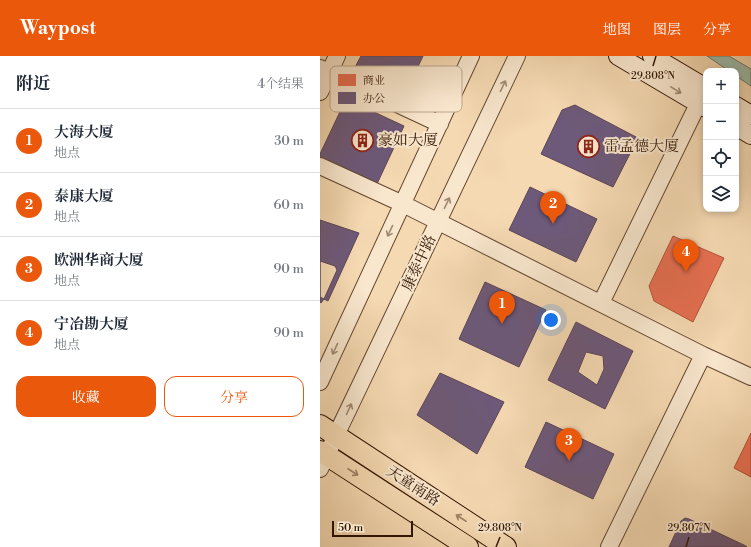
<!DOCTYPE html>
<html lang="zh">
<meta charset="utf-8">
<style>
body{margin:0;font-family:"Libre Bodoni","Noto Serif SC",serif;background:#f6f6f7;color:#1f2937}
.controls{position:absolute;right:12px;top:12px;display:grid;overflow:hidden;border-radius:8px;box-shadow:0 2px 6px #0003}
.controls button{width:36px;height:36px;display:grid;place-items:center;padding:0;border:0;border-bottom:1px solid #e0e1e3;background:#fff;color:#1f2937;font:20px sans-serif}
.scale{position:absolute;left:12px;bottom:10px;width:81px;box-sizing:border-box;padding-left:4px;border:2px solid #331703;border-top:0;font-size:11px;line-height:14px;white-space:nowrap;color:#331703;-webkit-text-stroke:3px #f8e6cd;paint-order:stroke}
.you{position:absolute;left:231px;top:264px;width:14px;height:14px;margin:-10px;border:3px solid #fff;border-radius:50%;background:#1a73e8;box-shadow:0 0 0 6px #1a73e833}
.badge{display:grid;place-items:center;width:26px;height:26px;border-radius:50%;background:#ea580c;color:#fff;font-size:13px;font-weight:700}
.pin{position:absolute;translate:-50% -33px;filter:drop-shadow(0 1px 2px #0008)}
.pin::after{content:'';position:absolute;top:21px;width:14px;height:12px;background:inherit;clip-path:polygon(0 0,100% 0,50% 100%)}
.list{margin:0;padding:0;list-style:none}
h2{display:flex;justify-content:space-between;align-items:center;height:52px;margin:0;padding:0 16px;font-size:17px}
h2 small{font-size:13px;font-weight:400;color:#747a83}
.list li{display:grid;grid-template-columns:26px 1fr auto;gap:12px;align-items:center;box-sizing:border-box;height:64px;padding:0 16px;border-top:1px solid #e0e1e3}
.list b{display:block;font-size:15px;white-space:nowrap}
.list p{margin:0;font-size:13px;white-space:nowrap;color:#747a83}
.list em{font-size:13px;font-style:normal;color:#747a83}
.actions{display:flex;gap:8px;padding:12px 16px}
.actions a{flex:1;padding:9px 0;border:1px solid #ea580c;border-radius:12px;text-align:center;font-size:14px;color:#ea580c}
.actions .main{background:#ea580c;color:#fff}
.icon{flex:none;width:22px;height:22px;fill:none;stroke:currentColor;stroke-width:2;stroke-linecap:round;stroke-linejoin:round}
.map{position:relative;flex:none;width:431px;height:491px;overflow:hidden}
header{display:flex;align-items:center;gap:24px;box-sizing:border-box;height:56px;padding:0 20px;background:#ea580c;color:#fff}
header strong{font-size:19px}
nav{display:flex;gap:22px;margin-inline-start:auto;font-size:14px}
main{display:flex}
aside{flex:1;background:#fff}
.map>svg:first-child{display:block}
.water{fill:#9dbaa8;stroke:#737966}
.shops{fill:#e76f51;stroke:#b1553a}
.offices{fill:#6d597a;stroke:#5c4556;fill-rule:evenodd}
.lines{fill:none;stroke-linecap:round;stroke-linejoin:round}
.tertiary-casing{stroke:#64482f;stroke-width:18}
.secondary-casing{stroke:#331703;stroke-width:20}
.primary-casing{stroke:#331703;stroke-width:22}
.tertiary{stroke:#f8e6cd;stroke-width:16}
.secondary{stroke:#f8e6cd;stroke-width:18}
.primary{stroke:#f5d9b2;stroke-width:20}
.oneway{stroke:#9f8972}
.oneway2{stroke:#9e8263}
.ticks{fill:none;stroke:#331703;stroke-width:1.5}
.labels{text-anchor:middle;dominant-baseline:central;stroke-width:4;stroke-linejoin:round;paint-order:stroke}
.poi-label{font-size:15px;fill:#331703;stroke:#f8e6cd;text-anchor:start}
.street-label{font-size:15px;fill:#331703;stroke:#f8e6cd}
.key{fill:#f8e6cd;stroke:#bda890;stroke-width:1}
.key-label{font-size:11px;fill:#331703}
.ticks-label{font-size:10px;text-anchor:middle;fill:#331703;stroke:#f8e6cd;stroke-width:4;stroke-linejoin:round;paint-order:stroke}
</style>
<header>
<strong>Waypost</strong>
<nav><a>地图</a><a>图层</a><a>分享</a></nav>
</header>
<main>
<aside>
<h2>附近<small>4个结果</small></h2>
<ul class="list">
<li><span class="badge">1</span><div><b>大海大厦</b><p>地点</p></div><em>30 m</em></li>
<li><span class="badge">2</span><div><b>泰康大厦</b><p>地点</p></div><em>60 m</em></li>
<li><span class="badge">3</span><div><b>欧洲华商大厦</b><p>地点</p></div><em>90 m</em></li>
<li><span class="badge">4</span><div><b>宁冶勘大厦</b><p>地点</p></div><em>90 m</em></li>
</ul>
<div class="actions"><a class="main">收藏</a><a>分享</a></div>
</aside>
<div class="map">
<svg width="431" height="491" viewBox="0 0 431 491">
<rect width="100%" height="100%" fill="#f5d9b2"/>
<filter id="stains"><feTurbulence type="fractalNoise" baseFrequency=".005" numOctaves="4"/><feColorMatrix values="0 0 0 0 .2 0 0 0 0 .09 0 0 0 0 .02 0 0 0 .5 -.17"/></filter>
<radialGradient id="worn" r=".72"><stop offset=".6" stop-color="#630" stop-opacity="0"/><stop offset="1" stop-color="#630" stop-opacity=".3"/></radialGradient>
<path class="water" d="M 387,0 L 409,0 L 431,13 L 431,30 L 416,20 L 416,15 L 409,15 Z"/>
<path class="shops" d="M 353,180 L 404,202 L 373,266 L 334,245 L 329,230 Z
M 431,377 L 431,421 L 414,412 Z"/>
<path class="offices" d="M 41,0 L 103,0 L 85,38 L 34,13 Z
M 26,43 L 84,70 L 56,130 L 0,104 L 0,98 Z
M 255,49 L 318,82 L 293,131 L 221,98 L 242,54 Z
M 210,131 L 277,163 L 256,206 L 189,174 Z
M 0,164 L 39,177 L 8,245 L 0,241 Z
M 0,205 L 15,210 L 17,214 L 4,243 L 1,247 L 0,246 Z
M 165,226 L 226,254 L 199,311 L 139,283 Z
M 256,266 L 313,295 L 285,353 L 228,324 ZM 266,296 L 283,300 L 284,313 L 277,329 L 258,316 Z
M 120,317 L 184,346 L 157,398 L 97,359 Z
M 226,366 L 294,398 L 273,443 L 205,411 Z
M 365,462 L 369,463 L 426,490 L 427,491 L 349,491 L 361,465 Z"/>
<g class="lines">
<defs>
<path id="tertiary" d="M 0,12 L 120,68
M 0,36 L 17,0
M 0,110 L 83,148 L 383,299 L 431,321
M 281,247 L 378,48
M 0,326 L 151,0
M 0,413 L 197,0
M 289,491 L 383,299"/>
<path id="secondary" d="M 298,0 L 386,52
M 332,0 L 386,32
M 416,50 L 431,59
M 416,70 L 431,79"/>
<path id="primary" d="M 0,369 L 186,491
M 0,395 L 148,491"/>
</defs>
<use href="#tertiary" class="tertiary-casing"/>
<use href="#secondary" class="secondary-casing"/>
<use href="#primary" class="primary-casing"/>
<use href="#tertiary" class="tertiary"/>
<use href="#secondary" class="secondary"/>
<use href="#primary" class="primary"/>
</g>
<defs><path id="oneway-shaft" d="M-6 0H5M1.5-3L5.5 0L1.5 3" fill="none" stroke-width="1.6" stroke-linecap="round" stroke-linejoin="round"/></defs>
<g class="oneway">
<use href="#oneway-shaft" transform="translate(183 30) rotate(-64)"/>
<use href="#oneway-shaft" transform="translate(356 34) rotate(31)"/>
<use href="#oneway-shaft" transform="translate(127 147) rotate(-64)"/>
<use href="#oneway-shaft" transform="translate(70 175) rotate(115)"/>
<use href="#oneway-shaft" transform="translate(15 293) rotate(115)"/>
<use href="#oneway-shaft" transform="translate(29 353) rotate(-65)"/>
</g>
<g class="oneway2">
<use href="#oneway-shaft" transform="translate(33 416) rotate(33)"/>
<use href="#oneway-shaft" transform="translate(141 462) rotate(-147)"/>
</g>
<path class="ticks" d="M 333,10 L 336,0M 176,491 L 180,481M 366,491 L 369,481"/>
<defs>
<symbol id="building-ring" viewBox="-11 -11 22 22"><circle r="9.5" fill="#f8e6cd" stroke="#8f2418" stroke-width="1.5"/><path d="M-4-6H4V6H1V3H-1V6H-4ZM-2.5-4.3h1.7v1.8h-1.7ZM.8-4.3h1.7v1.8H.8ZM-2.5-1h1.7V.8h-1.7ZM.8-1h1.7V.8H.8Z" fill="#8f2418"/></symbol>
</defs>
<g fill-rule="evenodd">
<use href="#building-ring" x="30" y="72" width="25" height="25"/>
<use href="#building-ring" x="256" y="78" width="25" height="25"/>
</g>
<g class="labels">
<g class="poi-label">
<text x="58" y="84">豪如大厦</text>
<text x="284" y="90">雷孟德大厦</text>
</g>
<g class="street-label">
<text transform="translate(99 207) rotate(-65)">康泰中路</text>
<text transform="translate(93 430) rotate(33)">天童南路</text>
</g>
</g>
<rect x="10" y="10" width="132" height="46" rx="6" class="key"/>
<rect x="18" y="18" width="18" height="12" fill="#e76f51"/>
<rect x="18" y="36" width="18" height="12" fill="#6d597a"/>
<g class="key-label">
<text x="43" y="28">商业</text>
<text x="43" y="46">办公</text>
</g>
<g class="ticks-label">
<text x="333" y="23">29.808°N</text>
<text x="180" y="475">29.808°N</text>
<text x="369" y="475">29.807°N</text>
</g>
<rect width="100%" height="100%" filter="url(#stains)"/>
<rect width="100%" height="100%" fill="url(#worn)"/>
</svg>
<div class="controls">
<button>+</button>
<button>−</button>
<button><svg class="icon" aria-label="locate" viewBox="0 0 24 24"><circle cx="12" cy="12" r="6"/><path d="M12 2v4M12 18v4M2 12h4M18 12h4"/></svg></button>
<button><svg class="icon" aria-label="layers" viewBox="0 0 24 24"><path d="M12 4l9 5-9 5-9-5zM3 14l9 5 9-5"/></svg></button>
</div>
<div class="scale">50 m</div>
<div class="you"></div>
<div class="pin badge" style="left:182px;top:268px">1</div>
<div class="pin badge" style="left:233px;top:168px">2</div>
<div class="pin badge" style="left:249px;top:405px">3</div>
<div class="pin badge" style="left:366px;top:216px">4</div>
</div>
</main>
